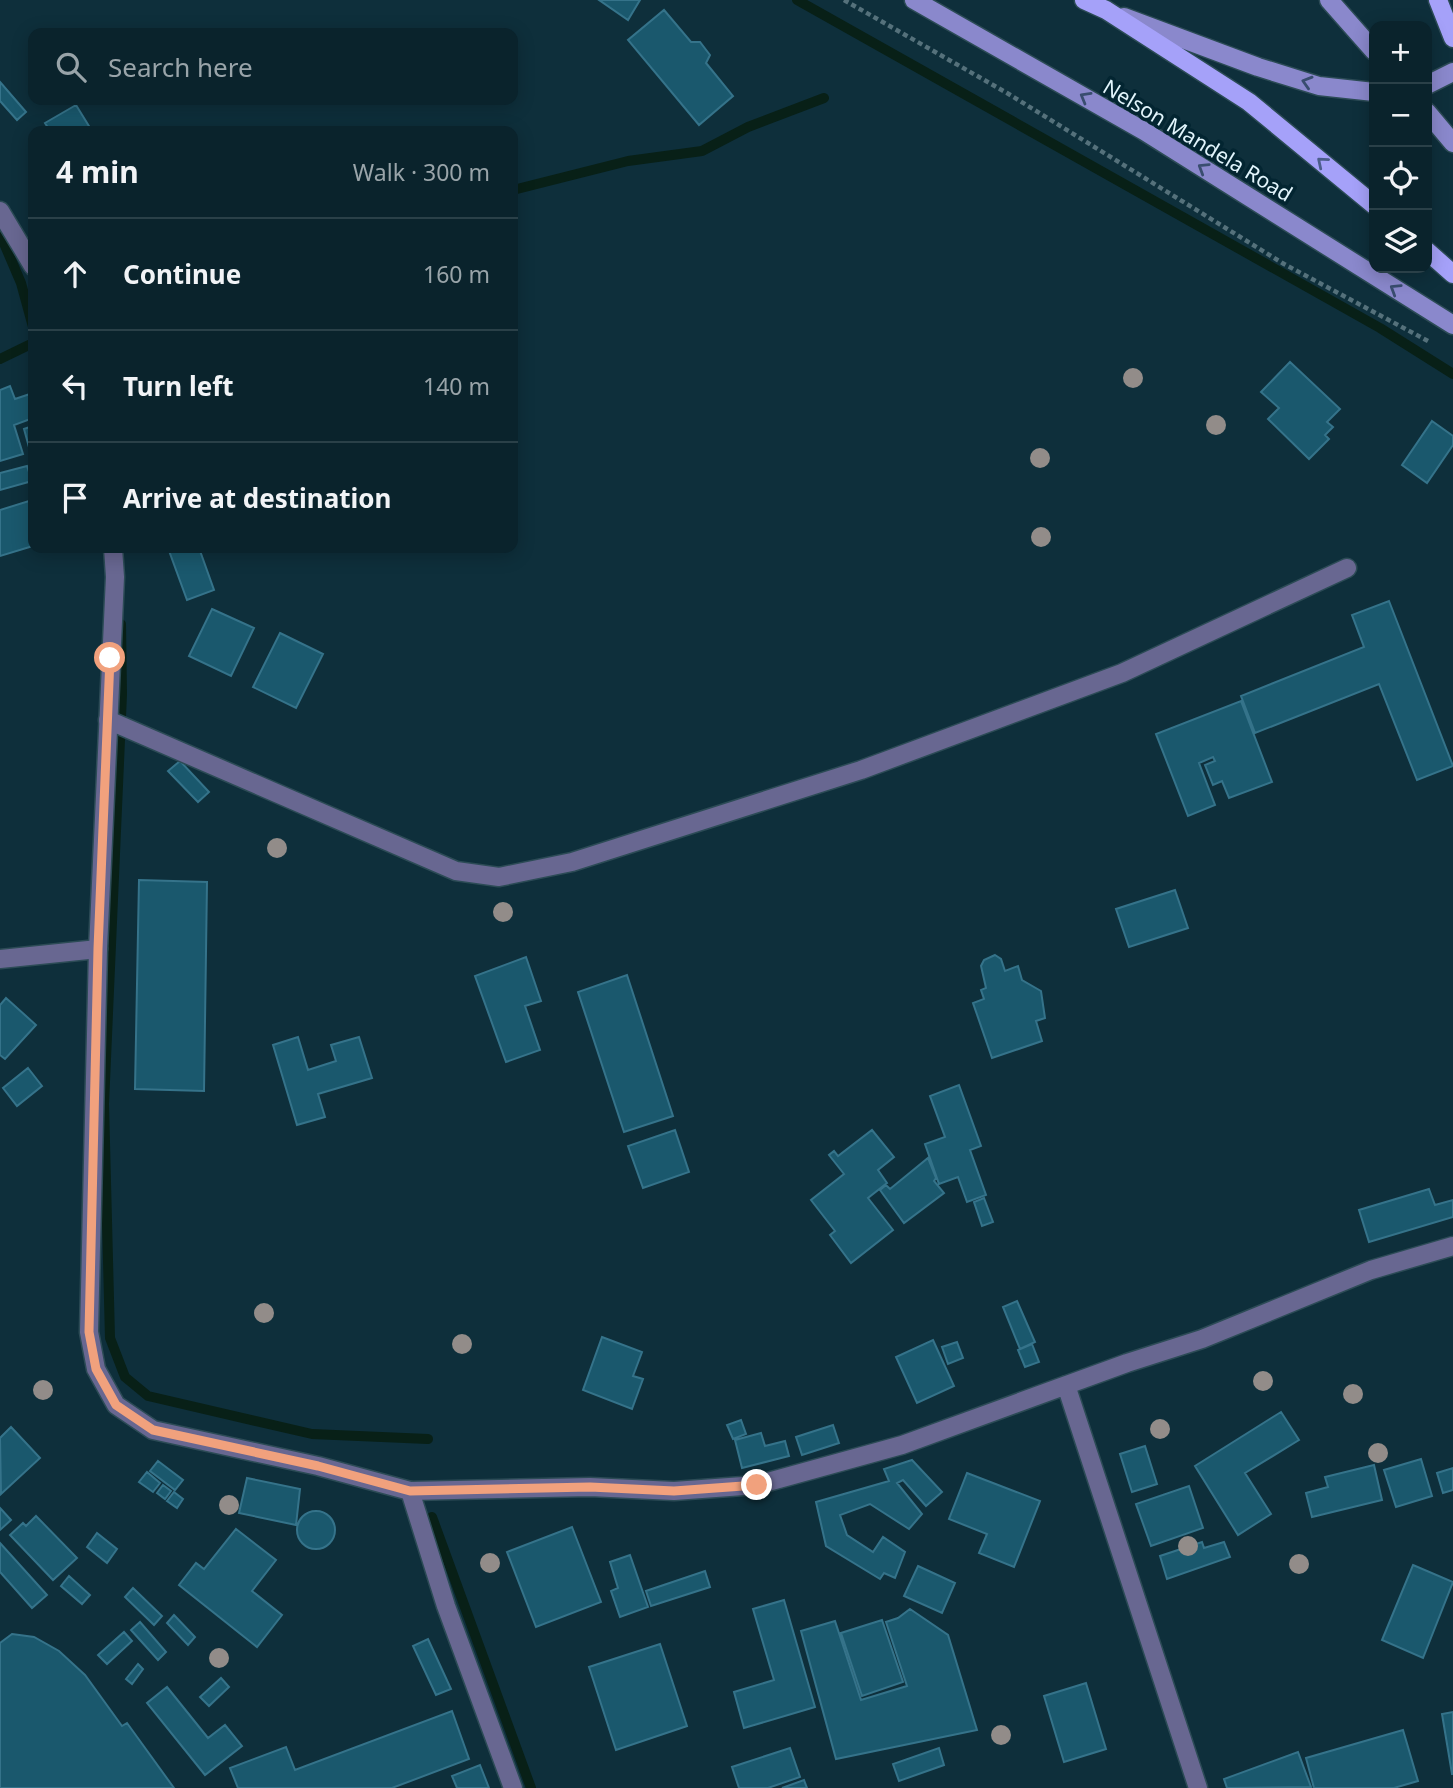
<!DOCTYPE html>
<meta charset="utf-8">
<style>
body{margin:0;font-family:"Noto Sans",sans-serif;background:#132b34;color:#f1f3f6}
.controls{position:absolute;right:21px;top:21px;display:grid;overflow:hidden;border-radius:14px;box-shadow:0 4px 18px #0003}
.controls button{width:63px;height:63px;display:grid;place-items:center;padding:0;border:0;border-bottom:2px solid #2a4048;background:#0a232c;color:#f1f3f6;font:35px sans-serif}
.stop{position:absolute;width:21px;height:21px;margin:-16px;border:5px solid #f1a17d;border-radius:50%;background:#fff}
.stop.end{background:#f1a17d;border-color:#fff;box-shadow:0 2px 7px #0008}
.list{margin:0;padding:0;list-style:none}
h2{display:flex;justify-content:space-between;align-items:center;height:91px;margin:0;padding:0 28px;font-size:30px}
h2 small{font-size:23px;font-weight:400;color:#99a4a9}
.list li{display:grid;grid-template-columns:46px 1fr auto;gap:21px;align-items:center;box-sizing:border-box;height:112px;padding:0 28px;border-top:2px solid #2a4048}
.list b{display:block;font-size:26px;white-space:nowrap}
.list em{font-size:23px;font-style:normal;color:#99a4a9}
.icon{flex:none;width:38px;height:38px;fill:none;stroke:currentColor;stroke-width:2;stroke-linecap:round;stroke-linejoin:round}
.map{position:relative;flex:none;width:1453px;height:1788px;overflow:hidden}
.search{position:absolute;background:#0a232c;box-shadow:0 4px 18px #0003;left:28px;top:28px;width:490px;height:77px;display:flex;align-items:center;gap:18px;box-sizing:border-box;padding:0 24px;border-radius:14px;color:#99a4a9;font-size:26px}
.panel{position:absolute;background:#0a232c;box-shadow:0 4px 18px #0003;left:28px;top:126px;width:490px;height:427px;border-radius:14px}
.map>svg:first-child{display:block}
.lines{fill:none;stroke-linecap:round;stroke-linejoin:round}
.stream{stroke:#082017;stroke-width:10}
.building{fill:#1a586d;stroke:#35738a;stroke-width:2}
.service-casing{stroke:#2c4b56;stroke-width:21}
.tertiary-casing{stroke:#2c4b56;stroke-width:21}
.secondary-casing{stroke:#2c4b56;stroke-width:21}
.primary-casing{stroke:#2c4b56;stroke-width:21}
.path{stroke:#55717b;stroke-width:4.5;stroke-dasharray:5 3.5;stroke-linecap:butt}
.service{stroke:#686791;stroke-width:18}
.tertiary{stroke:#686791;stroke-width:18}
.secondary{stroke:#8a88cc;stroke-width:18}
.primary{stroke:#a5a1f9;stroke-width:18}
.tree{fill:#928c89}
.oneway{stroke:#394d6f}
.oneway2{stroke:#4c5d8b}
.route{stroke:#f1a17d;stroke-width:9}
.labels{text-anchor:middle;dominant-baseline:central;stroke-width:7;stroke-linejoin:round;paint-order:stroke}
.street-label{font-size:21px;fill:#e2f5fc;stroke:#032531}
</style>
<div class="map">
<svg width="1453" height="1788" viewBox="0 0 1453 1788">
<rect width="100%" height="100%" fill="#0e2f3b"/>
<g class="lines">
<path class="stream" d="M 797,0 L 1380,328 L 1453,374
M 513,190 L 628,161 L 702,151 L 748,127 L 824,98
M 0,234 L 21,283 L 33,327
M 0,359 L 33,343
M 121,624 L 122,694 L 104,1104 L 110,1338 L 125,1377 L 148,1396 L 312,1434 L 428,1439
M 432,1517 L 531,1788"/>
</g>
<path class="building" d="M 599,0 L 640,0 L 628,20 Z
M 664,10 L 691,42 L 700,42 L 710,55 L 706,63 L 733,96 L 699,125 L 628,40 Z
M 0,82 L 26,112 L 17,120 L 0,101 Z
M 76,105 L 92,131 L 50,131 L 45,123 Z
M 1290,362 L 1340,409 L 1327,422 L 1333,427 L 1325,435 L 1329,439 L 1309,459 L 1268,419 L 1279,408 L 1261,392 Z
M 10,386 L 15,399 L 33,393 L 33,418 L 14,425 L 23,454 L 0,461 L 0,390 Z
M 1432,421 L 1453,436 L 1453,445 L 1427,483 L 1402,465 Z
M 33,426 L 33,462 L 24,429 Z
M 27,466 L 32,481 L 0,490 L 0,473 Z
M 29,501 L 33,516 L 33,546 L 0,556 L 0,510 Z
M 168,548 L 199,548 L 214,590 L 187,600 Z
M 1389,601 L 1453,766 L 1417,780 L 1379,684 L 1255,733 L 1241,696 L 1364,647 L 1352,615 Z
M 212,609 L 254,628 L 231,676 L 189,656 Z
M 280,633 L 323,654 L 296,708 L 253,687 Z
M 1241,701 L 1272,782 L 1229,798 L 1222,781 L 1213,785 L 1205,765 L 1215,761 L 1213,757 L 1199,763 L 1215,805 L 1188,816 L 1156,734 Z
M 180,761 L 209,792 L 198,802 L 168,771 Z
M 139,880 L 207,882 L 204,1091 L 135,1089 Z
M 1175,890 L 1188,928 L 1129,947 L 1116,909 Z
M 995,955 L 1001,959 L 1005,971 L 1018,966 L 1022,980 L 1041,991 L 1045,1018 L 1036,1021 L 1042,1041 L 992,1058 L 973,1003 L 984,999 L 981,990 L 986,988 L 981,966 L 984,960 Z
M 526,957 L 541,1001 L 525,1006 L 540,1050 L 506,1062 L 475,976 Z
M 627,975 L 673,1116 L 624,1132 L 578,992 Z
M 6,998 L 36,1025 L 5,1059 L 0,1055 L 0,1005 Z
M 298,1037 L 308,1070 L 336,1061 L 331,1045 L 359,1037 L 372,1078 L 318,1094 L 325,1117 L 297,1125 L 273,1045 Z
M 28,1068 L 42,1086 L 17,1106 L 3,1088 Z
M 959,1085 L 981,1146 L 970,1150 L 986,1195 L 967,1202 L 958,1177 L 939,1184 L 925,1144 L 945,1137 L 930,1096 Z
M 675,1130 L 689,1172 L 643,1188 L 628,1146 Z
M 872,1130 L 894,1157 L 878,1170 L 887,1183 L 868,1198 L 893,1230 L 851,1263 L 830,1235 L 835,1231 L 811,1200 L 844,1174 L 829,1155 L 834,1151 L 838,1156 Z
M 928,1158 L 936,1178 L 934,1181 L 944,1193 L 904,1223 L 880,1190 L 886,1185 L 890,1189 Z
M 1429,1189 L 1435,1205 L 1453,1200 L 1453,1217 L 1369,1242 L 1359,1210 Z
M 984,1198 L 993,1222 L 982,1226 L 974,1202 Z
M 1017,1301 L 1035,1342 L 1020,1349 L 1003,1307 Z
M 602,1337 L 642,1352 L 633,1376 L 643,1379 L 632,1409 L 583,1390 Z
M 933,1340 L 954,1386 L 917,1403 L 896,1357 Z
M 957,1342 L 963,1358 L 948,1364 L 942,1347 Z
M 1032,1344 L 1039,1362 L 1025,1367 L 1018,1350 Z
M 1281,1412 L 1299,1440 L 1245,1473 L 1271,1514 L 1238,1535 L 1195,1466 Z
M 741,1420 L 746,1434 L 733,1439 L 727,1425 Z
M 833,1425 L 839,1443 L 802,1455 L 796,1437 Z
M 11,1427 L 40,1458 L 1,1494 L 0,1438 Z
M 761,1433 L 765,1446 L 785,1441 L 789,1456 L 742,1468 L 735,1440 Z
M 1145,1446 L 1157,1484 L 1132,1492 L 1120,1454 Z
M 1421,1459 L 1432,1496 L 1396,1507 L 1384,1470 Z
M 912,1460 L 942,1492 L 926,1506 L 903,1480 L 897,1483 L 922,1514 L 909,1529 L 870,1504 L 840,1515 L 847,1535 L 873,1552 L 883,1537 L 905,1552 L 895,1578 L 884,1573 L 880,1579 L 826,1546 L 816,1502 L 889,1481 L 884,1469 Z
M 158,1461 L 183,1480 L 175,1490 L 150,1471 Z
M 1374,1465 L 1382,1500 L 1312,1517 L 1306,1493 L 1328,1487 L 1325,1477 Z
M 1453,1468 L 1453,1490 L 1443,1493 L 1437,1473 Z
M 147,1472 L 160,1483 L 153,1492 L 139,1482 Z
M 967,1473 L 1040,1501 L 1014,1567 L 979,1553 L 987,1534 L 949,1519 Z
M 247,1478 L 300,1489 L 296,1525 L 239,1513 Z
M 163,1485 L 171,1491 L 165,1499 L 157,1493 Z
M 1189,1486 L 1203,1528 L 1151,1546 L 1136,1504 Z
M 174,1492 L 183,1499 L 177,1508 L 167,1501 Z
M 0,1508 L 11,1520 L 0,1530 Z
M297 1530a19 19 0 1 1 38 0a19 19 0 1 1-38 0Z
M 36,1516 L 77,1558 L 53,1580 L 10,1535 L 23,1523 L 26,1526 Z
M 572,1527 L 601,1602 L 536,1627 L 507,1552 Z
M 236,1529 L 276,1560 L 252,1591 L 282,1615 L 257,1647 L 179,1585 L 196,1563 L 204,1569 Z
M 97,1533 L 117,1549 L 107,1563 L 87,1547 Z
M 1202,1542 L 1204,1548 L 1224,1542 L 1230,1557 L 1167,1579 L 1160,1556 Z
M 0,1543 L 47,1595 L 32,1608 L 0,1572 Z
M 630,1555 L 648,1607 L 620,1617 L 611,1591 L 618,1588 L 610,1562 Z
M 1413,1565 L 1453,1582 L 1423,1658 L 1382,1640 Z
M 918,1566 L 955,1583 L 942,1613 L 904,1596 Z
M 705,1571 L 710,1587 L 651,1606 L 646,1591 Z
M 69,1576 L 90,1595 L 82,1604 L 61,1586 Z
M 133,1588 L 162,1616 L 154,1625 L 125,1597 Z
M 784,1600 L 815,1707 L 744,1728 L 734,1692 L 774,1680 L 753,1609 Z
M 910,1609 L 948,1635 L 977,1730 L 836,1759 L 801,1631 L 835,1621 L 861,1700 L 907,1686 L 886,1622 L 898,1618 Z
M 174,1615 L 195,1637 L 188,1645 L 167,1623 Z
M 882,1620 L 903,1682 L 862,1696 L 841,1633 Z
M 140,1622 L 166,1652 L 158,1660 L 131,1630 Z
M 124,1632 L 132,1641 L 107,1664 L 98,1655 Z
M 12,1634 L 34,1637 L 59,1651 L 85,1675 L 122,1726 L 127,1723 L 174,1788 L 0,1788 L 0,1643 Z
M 428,1639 L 451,1689 L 436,1695 L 413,1646 Z
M 660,1644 L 687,1726 L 616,1750 L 589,1667 Z
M 138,1664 L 143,1669 L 132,1684 L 126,1679 Z
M 221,1678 L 229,1687 L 209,1706 L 200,1697 Z
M 1086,1683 L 1106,1749 L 1064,1762 L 1044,1696 Z
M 167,1687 L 208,1738 L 225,1725 L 242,1746 L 205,1775 L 147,1703 Z
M 452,1711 L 469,1759 L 392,1788 L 238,1788 L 230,1768 L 286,1747 L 295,1770 Z
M 1453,1712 L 1453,1774 L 1452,1774 L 1442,1714 Z
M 1403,1730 L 1418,1781 L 1394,1788 L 1314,1788 L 1306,1758 Z
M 790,1748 L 800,1777 L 768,1788 L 739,1788 L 732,1767 Z
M 939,1748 L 944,1765 L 899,1781 L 893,1764 Z
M 1298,1752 L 1311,1787 L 1227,1788 L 1224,1779 Z
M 480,1765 L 489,1788 L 457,1788 L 452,1776 Z
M 804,1780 L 807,1788 L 782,1788 Z"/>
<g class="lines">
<defs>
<path id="service" d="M 108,720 L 456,871 L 499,877 L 572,862 L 861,770 L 1122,673 L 1347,568
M 0,959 L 98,949
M 1066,1385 L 1198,1788
M 410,1491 L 590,1487 L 674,1491 L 757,1485 L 902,1445 L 1127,1363 L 1202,1339 L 1371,1270 L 1453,1246"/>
<path id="tertiary" d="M 0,211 L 33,266
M 113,548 L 115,577 L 98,949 L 89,1332 L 96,1369 L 116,1405 L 153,1430 L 318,1466 L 410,1491 L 446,1606 L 513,1788"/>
<path id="secondary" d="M 914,0 L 1144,131 L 1453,325
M 1329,0 L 1374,51
M 1124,17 L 1258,67 L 1319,86 L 1374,92
M 1427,85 L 1453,72
M 1427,112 L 1453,143"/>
<path id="primary" d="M 1084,0 L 1106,10 L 1249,102 L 1374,205
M 1438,0 L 1453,38
M 1427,251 L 1453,274"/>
</defs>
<use href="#service" class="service-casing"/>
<use href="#tertiary" class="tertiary-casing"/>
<use href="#secondary" class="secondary-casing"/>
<use href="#primary" class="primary-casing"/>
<path class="path" d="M 844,0 L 1007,93 L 1284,264 L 1428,341"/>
<use href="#service" class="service"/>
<use href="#tertiary" class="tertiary"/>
<use href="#secondary" class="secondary"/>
<use href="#primary" class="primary"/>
</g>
<g class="tree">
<circle cx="1133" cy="378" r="10"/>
<circle cx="1216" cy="425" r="10"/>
<circle cx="1040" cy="458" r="10"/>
<circle cx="1041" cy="537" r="10"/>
<circle cx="277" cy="848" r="10"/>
<circle cx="503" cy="912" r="10"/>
<circle cx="264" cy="1313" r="10"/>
<circle cx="462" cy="1344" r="10"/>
<circle cx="1263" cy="1381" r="10"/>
<circle cx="43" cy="1390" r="10"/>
<circle cx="1353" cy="1394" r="10"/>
<circle cx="1160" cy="1429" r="10"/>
<circle cx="1378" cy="1453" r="10"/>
<circle cx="229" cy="1505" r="10"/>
<circle cx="1188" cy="1546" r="10"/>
<circle cx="490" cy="1563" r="10"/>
<circle cx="1299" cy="1564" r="10"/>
<circle cx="219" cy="1658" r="10"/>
<circle cx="1001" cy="1735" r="10"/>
</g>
<defs><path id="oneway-chevron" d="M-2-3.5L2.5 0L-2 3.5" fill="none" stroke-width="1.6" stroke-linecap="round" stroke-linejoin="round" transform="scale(1.75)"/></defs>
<g class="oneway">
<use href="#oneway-chevron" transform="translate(1307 82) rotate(-163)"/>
<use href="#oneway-chevron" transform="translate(1085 97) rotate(-150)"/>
<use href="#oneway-chevron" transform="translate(1203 168) rotate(-148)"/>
<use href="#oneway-chevron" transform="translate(1395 289) rotate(-148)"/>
</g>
<use class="oneway2" href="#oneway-chevron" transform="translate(1322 162) rotate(-140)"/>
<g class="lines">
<path class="route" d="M 110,658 L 98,949 L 89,1332 L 96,1369 L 116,1405 L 153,1430 L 318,1466 L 410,1491 L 590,1487 L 674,1491 L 757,1485"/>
</g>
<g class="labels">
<g class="street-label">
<text transform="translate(1198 140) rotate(31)">Nelson Mandela Road</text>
</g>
</g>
</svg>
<div class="controls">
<button>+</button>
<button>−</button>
<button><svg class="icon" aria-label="locate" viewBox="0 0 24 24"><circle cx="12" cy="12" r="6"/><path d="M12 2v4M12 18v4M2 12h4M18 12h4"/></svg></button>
<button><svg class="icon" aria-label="layers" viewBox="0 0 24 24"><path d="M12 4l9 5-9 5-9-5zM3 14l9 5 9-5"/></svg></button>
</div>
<div class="stop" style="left:110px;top:658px"></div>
<div class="stop end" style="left:757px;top:1485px"></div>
<div class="search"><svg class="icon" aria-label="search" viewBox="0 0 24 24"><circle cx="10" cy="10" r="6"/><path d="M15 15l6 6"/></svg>Search here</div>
<section class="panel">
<h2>4 min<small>Walk · 300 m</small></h2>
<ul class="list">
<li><svg class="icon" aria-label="ahead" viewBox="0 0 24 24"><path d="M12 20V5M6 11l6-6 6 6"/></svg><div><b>Continue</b></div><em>160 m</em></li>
<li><svg class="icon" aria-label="left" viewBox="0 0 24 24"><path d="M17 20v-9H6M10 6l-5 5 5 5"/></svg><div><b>Turn left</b></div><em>140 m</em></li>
<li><svg class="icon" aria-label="arrive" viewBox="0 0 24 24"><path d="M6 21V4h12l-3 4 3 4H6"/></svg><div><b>Arrive at destination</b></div></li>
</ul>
</section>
</div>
